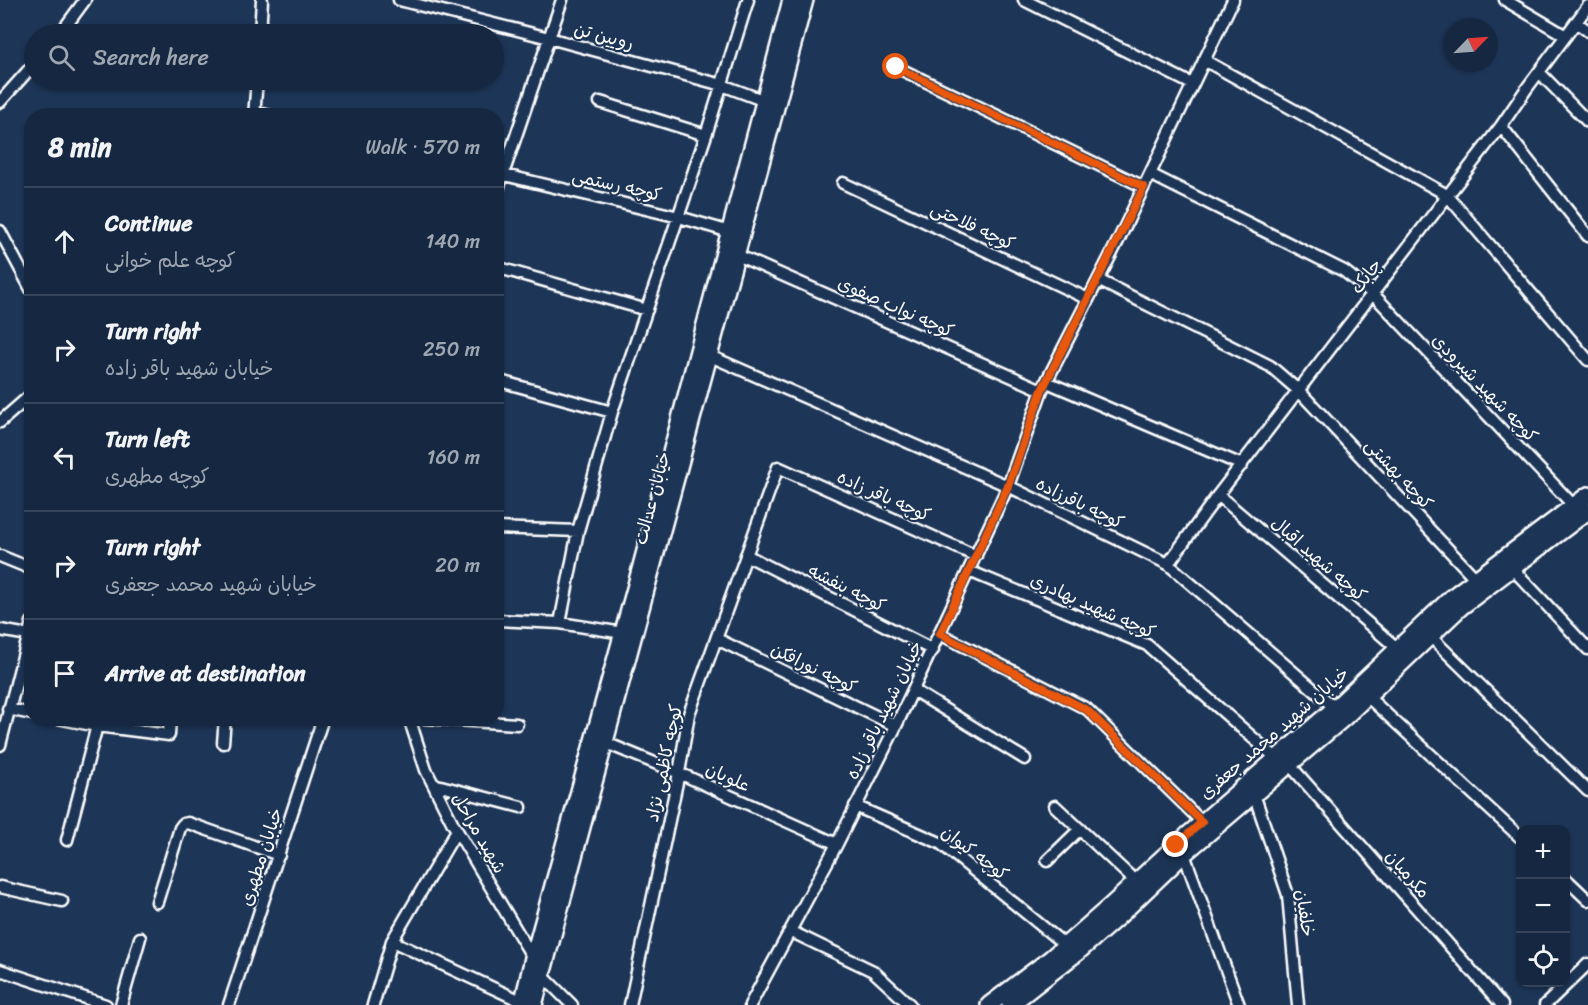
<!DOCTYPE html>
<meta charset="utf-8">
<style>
body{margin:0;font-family:Sriracha,"Playpen Sans Arabic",sans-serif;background:#1f3048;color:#f1f3f6}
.controls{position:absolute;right:18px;bottom:18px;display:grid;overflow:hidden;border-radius:12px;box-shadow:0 2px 4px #0004}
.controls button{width:54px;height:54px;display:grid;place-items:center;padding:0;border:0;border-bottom:2px solid #35445a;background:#162841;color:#f1f3f6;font:30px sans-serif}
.compass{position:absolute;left:1444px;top:18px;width:54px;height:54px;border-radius:50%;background:#162841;box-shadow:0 2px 4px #0004;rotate:65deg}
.stop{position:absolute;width:18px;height:18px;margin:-14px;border:4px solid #ea580c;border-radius:50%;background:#fff}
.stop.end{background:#ea580c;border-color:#fff;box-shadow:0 2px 6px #0008}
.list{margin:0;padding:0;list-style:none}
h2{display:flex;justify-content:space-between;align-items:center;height:78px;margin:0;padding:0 24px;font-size:26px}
h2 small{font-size:20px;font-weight:400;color:#9ea6b1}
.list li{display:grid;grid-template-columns:39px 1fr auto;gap:18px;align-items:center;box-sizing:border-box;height:108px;padding:0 24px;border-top:2px solid #35445a}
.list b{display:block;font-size:22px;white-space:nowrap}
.list p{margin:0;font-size:20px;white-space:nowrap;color:#9ea6b1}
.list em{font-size:20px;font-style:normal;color:#9ea6b1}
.icon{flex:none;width:33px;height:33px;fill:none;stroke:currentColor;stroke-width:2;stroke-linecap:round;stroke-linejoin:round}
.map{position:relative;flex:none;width:1588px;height:1005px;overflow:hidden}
.search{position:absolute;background:#162841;box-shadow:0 2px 4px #0004;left:24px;top:24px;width:480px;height:66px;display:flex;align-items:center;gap:15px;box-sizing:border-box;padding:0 21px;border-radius:33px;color:#9ea6b1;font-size:22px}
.panel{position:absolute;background:#162841;box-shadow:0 2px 4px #0004;left:24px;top:108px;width:480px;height:618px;border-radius:24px}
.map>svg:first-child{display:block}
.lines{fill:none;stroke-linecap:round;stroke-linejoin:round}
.street-casing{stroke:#fff;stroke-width:15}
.secondary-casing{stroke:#fff;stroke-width:20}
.street{stroke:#1d3557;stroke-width:10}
.secondary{stroke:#1d3557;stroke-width:15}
.route{stroke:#ea580c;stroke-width:8}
.labels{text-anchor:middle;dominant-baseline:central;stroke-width:4.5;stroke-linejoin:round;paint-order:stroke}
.street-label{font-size:18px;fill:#fff;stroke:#1d3557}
</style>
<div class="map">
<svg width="1588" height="1005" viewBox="0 0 1588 1005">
<rect width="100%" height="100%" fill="#1d3557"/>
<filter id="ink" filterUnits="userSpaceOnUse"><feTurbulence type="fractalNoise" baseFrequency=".0167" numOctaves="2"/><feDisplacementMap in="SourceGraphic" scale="12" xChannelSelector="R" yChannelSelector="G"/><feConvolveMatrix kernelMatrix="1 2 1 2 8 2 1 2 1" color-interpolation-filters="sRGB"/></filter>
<g filter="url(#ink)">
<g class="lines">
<defs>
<path id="street" d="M 399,0 L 549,38 L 722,85 L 765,101
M 1024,0 L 1192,84
M 1505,0 L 1566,36
M 1576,22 L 1588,31
M 60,34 L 85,0
M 260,34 L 262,0
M 1204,60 L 1447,195 L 1588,360
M 896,67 L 1144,187
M 1539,72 L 1588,122
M 0,102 L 34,64
M 600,102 L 706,135
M 255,112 L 270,116
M 254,116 L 257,80
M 1501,126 L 1588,236
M 496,173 L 679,217 L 730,232
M 1150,174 L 1344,271 L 1373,294 L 1573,505
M 843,183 L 1088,299
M 496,195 L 562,0
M 0,231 L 32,291
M 737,255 L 1042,390
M 496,267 L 647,310
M 1098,280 L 1270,366 L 1299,391 L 1476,579
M 710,356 L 1008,486 L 1168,564 L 1335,708
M 496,380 L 612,412
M 1047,382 L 1242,465
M 0,422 L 32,394
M 1218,495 L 1398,649
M 496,528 L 578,531
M 746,555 L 933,650
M 0,556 L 32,569
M 1168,564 L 1218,495 L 1501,126 L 1527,88 L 1588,6
M 1512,568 L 1588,649
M 969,571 L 1147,645 L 1276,758
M 496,620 L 560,623 L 623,633
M 560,623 L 578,531 L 612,412 L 706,135 L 748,0
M 0,630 L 28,635
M 940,634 L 1087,709 L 1202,822
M 1430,636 L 1588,791
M 717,639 L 896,726
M 913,690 L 1025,759
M 1367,696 L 1520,837
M 8,709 L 32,714
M 57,718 L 97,726 L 169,735 L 170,718
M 409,718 L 426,770 L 453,824 L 533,958
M 424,718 L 517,724
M 223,743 L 225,718
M 606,743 L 679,773 L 837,844
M 0,745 L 32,622
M 1289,764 L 1502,1005
M 433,784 L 521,807
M 1254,794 L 1288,895 L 1298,1005
M 855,806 L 940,843 L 1065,945
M 1055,806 L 1136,882
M 67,840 L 99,718
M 1184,854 L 1239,1005
M 1047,861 L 1080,829
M 1566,879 L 1588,900
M 0,887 L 62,901
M 157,902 L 180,828 L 183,824 L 188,823 L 279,855
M 790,931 L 873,971 L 910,1005
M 392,941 L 523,1002
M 0,970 L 106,1005
M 542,975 L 572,1005
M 121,1005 L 140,938
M 229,1005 L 323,718
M 373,1005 L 392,941 L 457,830
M 630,1005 L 679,773 L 689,714 L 778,467 L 976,556
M 750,1005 L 837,844 L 896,726 L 1008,486 L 1042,390 L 1118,241 L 1233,0
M 1545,1005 L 1588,964"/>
<path id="secondary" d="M 522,1005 L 533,958 L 636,585 L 791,0
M 534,1005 L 805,0
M 989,1005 L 1051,958 L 1109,907 L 1176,845 L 1335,708 L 1452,597 L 1588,495
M 1010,1005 L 1078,952 L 1118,917 L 1184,854 L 1344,718 L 1461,607 L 1588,511"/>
</defs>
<use href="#street" class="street-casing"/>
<use href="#secondary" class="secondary-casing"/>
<use href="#street" class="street"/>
<use href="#secondary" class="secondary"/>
</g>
</g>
<g class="lines" filter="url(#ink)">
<path class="route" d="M 896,67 L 1144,187 L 1042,390 L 1008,486 L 940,634 L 1087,710 L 1202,822 L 1176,845"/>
</g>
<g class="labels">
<g class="street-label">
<text transform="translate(604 36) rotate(15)">رویین تن</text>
<text transform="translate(617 185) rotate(13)">کوچه رستمی</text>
<text transform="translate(973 226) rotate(25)">کوچه فلاحتی</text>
<text transform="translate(1366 276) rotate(-53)">چابک</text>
<text transform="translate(896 307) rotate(24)">کوچه نواب صفوی</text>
<text transform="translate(1485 388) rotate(46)">کوچه شهید شیرودی</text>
<text transform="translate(1399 474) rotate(47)">کوچه بهشتی</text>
<text transform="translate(884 496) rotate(24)">کوچه باقر زاده</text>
<text transform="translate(652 498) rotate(-75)">خیابان عدالت</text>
<text transform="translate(1080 503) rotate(26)">کوچه باقرزاده</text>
<text transform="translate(1319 559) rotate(41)">کوچه شهید اقبال</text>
<text transform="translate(847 588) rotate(27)">کوچه بنفشه</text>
<text transform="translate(1093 606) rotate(24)">کوچه شهید بهادری</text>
<text transform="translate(814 668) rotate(26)">کوچه نورافکن</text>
<text transform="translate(884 710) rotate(-64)">خیابان شهید باقر زاده</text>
<text transform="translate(1274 733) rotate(-41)">خیابان شهید محمد جعفری</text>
<text transform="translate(664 763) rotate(-78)">کوچه کاظمی نژاد</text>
<text transform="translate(728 777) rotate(24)">علویان</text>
<text transform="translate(479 833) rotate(60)">شهید مراحل</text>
<text transform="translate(975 853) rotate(37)">کوچه کیوان</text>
<text transform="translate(261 857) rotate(-72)">خیابان مطهری</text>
<text transform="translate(1408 874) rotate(49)">مکرمیان</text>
<text transform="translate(1305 913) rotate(82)">خلفیان</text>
</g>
</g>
</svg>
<div class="controls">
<button>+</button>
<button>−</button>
<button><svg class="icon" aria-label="locate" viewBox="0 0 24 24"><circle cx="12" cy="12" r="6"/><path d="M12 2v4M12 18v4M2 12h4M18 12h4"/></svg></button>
</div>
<svg class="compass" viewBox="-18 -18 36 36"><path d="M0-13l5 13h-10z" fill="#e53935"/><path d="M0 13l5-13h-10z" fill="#9ea6b1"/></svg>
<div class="stop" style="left:896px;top:67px"></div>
<div class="stop end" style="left:1176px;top:845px"></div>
<div class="search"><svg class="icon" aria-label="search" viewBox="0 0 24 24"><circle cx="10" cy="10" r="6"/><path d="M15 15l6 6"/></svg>Search here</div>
<section class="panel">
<h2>8 min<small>Walk · 570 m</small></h2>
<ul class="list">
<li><svg class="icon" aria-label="ahead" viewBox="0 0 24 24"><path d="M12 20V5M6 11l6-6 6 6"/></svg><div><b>Continue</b><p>کوچه علم خوانی</p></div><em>140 m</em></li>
<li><svg class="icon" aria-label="right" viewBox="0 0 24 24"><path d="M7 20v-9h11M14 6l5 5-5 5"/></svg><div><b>Turn right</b><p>خیابان شهید باقر زاده</p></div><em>250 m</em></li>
<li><svg class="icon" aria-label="left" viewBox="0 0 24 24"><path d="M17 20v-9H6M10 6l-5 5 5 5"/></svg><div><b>Turn left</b><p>کوچه مطهری</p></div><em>160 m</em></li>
<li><svg class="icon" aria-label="right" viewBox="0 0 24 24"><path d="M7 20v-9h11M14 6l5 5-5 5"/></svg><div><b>Turn right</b><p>خیابان شهید محمد جعفری</p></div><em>20 m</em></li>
<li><svg class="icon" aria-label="arrive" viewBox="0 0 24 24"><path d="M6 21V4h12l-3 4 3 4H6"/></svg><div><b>Arrive at destination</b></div></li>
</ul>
</section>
</div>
